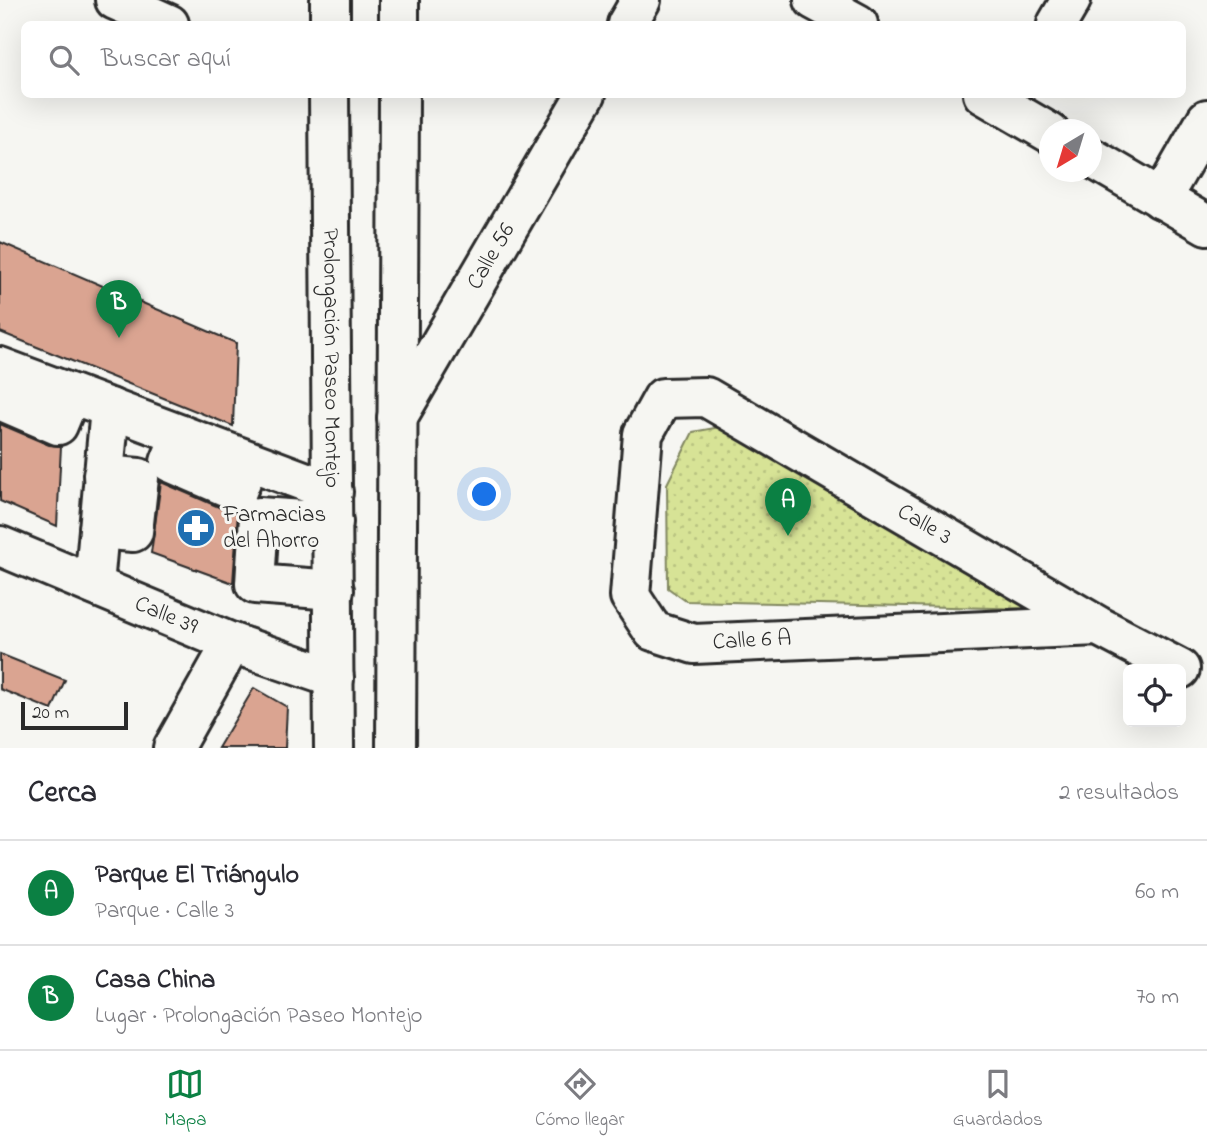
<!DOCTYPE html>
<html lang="es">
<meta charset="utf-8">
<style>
body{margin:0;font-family:"Indie Flower",sans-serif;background:#f2f2f3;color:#2b2b33}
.controls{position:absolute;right:21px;bottom:21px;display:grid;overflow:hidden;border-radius:10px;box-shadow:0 7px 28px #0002}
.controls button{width:63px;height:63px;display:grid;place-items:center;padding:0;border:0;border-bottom:2px solid #e1e1e2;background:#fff;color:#2b2b33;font:35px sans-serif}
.compass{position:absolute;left:1039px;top:119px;width:63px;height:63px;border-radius:50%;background:#fff;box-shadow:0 7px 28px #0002;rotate:218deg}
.scale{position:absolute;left:21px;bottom:18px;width:107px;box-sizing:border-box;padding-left:7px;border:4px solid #2b2b2b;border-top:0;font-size:19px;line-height:24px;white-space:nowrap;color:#2b2b2b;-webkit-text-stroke:5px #f6f6f2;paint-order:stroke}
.you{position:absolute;left:485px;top:495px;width:24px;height:24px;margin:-18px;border:5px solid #fff;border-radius:50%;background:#1a73e8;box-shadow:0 0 0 10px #1a73e833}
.badge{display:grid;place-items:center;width:46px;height:46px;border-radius:50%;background:#0b8043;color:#fff;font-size:23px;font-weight:700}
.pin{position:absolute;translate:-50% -58px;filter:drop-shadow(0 2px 4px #0008)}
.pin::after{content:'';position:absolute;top:37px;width:24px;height:21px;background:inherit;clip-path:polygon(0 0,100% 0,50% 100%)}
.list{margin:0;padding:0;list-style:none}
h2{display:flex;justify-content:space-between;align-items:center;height:91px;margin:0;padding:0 28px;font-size:30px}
h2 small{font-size:23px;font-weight:400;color:#7c7c81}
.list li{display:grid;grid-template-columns:46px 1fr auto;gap:21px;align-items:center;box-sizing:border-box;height:105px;padding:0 28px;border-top:2px solid #e1e1e2}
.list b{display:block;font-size:26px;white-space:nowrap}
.list p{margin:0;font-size:23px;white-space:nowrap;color:#7c7c81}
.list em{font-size:23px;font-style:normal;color:#7c7c81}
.icon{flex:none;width:38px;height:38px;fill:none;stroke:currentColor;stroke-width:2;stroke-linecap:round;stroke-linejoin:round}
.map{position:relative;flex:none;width:1207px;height:748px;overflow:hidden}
.search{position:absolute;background:#fff;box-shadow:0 7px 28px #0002;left:21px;right:21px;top:21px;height:77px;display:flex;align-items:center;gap:18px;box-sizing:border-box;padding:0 24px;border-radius:10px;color:#7c7c81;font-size:26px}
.sheet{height:301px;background:#fff}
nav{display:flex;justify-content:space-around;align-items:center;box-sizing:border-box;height:98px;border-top:2px solid #e1e1e2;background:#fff;font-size:19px;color:#7c7c81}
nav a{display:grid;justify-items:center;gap:4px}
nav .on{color:#0b8043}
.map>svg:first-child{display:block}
.grass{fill:url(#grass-dots);stroke:#818760;stroke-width:2}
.building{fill:#daa491;stroke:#2b2b2b;stroke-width:2}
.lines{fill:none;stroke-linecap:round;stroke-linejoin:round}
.minor-casing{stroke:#2b2b2b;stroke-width:44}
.major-casing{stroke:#2b2b2b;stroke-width:44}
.minor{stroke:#f6f6f2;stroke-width:38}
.major{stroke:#f6f6f2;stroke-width:38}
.labels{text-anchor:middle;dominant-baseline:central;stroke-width:6;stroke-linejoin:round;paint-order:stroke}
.street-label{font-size:23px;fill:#2b2b2b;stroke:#f6f6f2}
.poi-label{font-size:23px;fill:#2b2b2b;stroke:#f6f6f2;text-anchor:start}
</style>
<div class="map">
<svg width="1207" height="748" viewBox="0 0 1207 748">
<defs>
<pattern id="grass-dots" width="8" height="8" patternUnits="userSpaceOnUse" patternTransform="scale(1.75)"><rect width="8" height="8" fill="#d7e396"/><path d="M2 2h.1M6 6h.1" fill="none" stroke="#b9c381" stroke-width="1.8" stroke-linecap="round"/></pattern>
</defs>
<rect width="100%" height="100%" fill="#f6f6f2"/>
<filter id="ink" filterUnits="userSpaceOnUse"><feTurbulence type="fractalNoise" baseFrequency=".0143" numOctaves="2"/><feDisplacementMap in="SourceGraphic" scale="14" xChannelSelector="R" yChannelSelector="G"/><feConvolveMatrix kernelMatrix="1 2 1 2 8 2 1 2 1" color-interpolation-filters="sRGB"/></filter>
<g filter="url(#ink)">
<path class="grass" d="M 720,427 L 1035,609 L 686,601 L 668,588 L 667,484 L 693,432 Z"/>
<path class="building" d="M 0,242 L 236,343 L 233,426 L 0,332 Z
M 0,424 L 49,445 L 61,446 L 57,526 L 0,501 Z
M 161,482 L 228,511 L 238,513 L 233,583 L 151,553 Z
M 0,654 L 65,680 L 52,710 L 0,689 Z
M 254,688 L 287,707 L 285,748 L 218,748 Z"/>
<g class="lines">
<defs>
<g id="minor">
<path d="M 115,0 L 169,24"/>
<path d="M 814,0 L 858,24"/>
<path d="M 627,24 L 641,0"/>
<path d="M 1057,24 L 1071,0"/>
<path d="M 983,94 L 1050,133"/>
<path d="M 1092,158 L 1207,225"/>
<path d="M 1161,199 L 1207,119"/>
<path d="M 0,367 L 333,492"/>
<path d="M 0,400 L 58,425 L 71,394"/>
<path id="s1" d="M 397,418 L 586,94"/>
<path d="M 181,435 L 170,462 L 237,491 L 249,461"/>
<path d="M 333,522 L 259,517 L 255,584 L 334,590"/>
<path d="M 99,529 L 133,532 L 139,478 L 103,475"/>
<path id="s2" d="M 0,546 L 232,643 L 334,678"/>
<path d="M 94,585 L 110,408"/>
<path id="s3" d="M 1098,626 L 694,644 L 653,631 L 630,596 L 643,434 L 663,398 L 706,397 L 1098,626 L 1180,669"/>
<path d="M 173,748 L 232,643"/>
</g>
<g id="major">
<path d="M 330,24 L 330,0"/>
<path d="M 399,24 L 399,0"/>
<path id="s4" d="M 329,94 L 334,748"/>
<path d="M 396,748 L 399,94"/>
</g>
</defs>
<use href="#minor" class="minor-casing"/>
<use href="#major" class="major-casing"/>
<use href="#minor" class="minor"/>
<use href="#major" class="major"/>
</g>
</g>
<defs>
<symbol id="pharmacy-disc" viewBox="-11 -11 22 22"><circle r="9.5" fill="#1f6fb2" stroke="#f6f6f2"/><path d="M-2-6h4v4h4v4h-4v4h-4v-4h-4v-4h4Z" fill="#fff"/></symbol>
</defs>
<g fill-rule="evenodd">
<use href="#pharmacy-disc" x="174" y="506" width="44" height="44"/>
</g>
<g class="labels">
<g class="street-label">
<text stroke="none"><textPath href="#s1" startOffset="187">Calle 56</textPath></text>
<text stroke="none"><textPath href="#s4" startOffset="264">Prolongación Paseo Montejo</textPath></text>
<text stroke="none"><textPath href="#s3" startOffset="989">Calle 3</textPath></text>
<text stroke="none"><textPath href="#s2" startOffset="180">Calle 39</textPath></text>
<text transform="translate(752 641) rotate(-3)">Calle 6 A</text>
</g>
<g class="poi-label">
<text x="223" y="515">Farmacias<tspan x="223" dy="26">del Ahorro</tspan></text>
</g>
</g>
</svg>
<div class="controls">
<button><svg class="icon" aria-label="locate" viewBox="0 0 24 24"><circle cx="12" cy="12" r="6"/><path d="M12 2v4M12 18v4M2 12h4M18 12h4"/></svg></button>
</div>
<svg class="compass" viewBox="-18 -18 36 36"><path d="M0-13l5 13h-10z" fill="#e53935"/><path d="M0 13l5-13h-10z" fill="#7c7c81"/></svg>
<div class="scale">20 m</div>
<div class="you"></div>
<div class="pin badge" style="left:788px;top:536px">A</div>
<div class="pin badge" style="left:119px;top:338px">B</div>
<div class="search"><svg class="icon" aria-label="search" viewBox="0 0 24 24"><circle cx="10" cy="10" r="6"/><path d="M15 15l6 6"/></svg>Buscar aquí</div>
</div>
<section class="sheet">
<h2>Cerca<small>2 resultados</small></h2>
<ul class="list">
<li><span class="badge">A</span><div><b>Parque El Triángulo</b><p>Parque · Calle 3</p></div><em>60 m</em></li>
<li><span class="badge">B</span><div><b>Casa China</b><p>Lugar · Prolongación Paseo Montejo</p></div><em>70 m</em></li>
</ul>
</section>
<nav>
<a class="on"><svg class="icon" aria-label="map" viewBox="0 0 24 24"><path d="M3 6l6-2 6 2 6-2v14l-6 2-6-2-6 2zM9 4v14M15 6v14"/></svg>Mapa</a>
<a><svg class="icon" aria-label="directions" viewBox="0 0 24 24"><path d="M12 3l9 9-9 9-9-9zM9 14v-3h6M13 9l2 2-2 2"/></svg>Cómo llegar</a>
<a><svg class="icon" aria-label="saved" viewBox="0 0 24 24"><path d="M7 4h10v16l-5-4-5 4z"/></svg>Guardados</a>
</nav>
